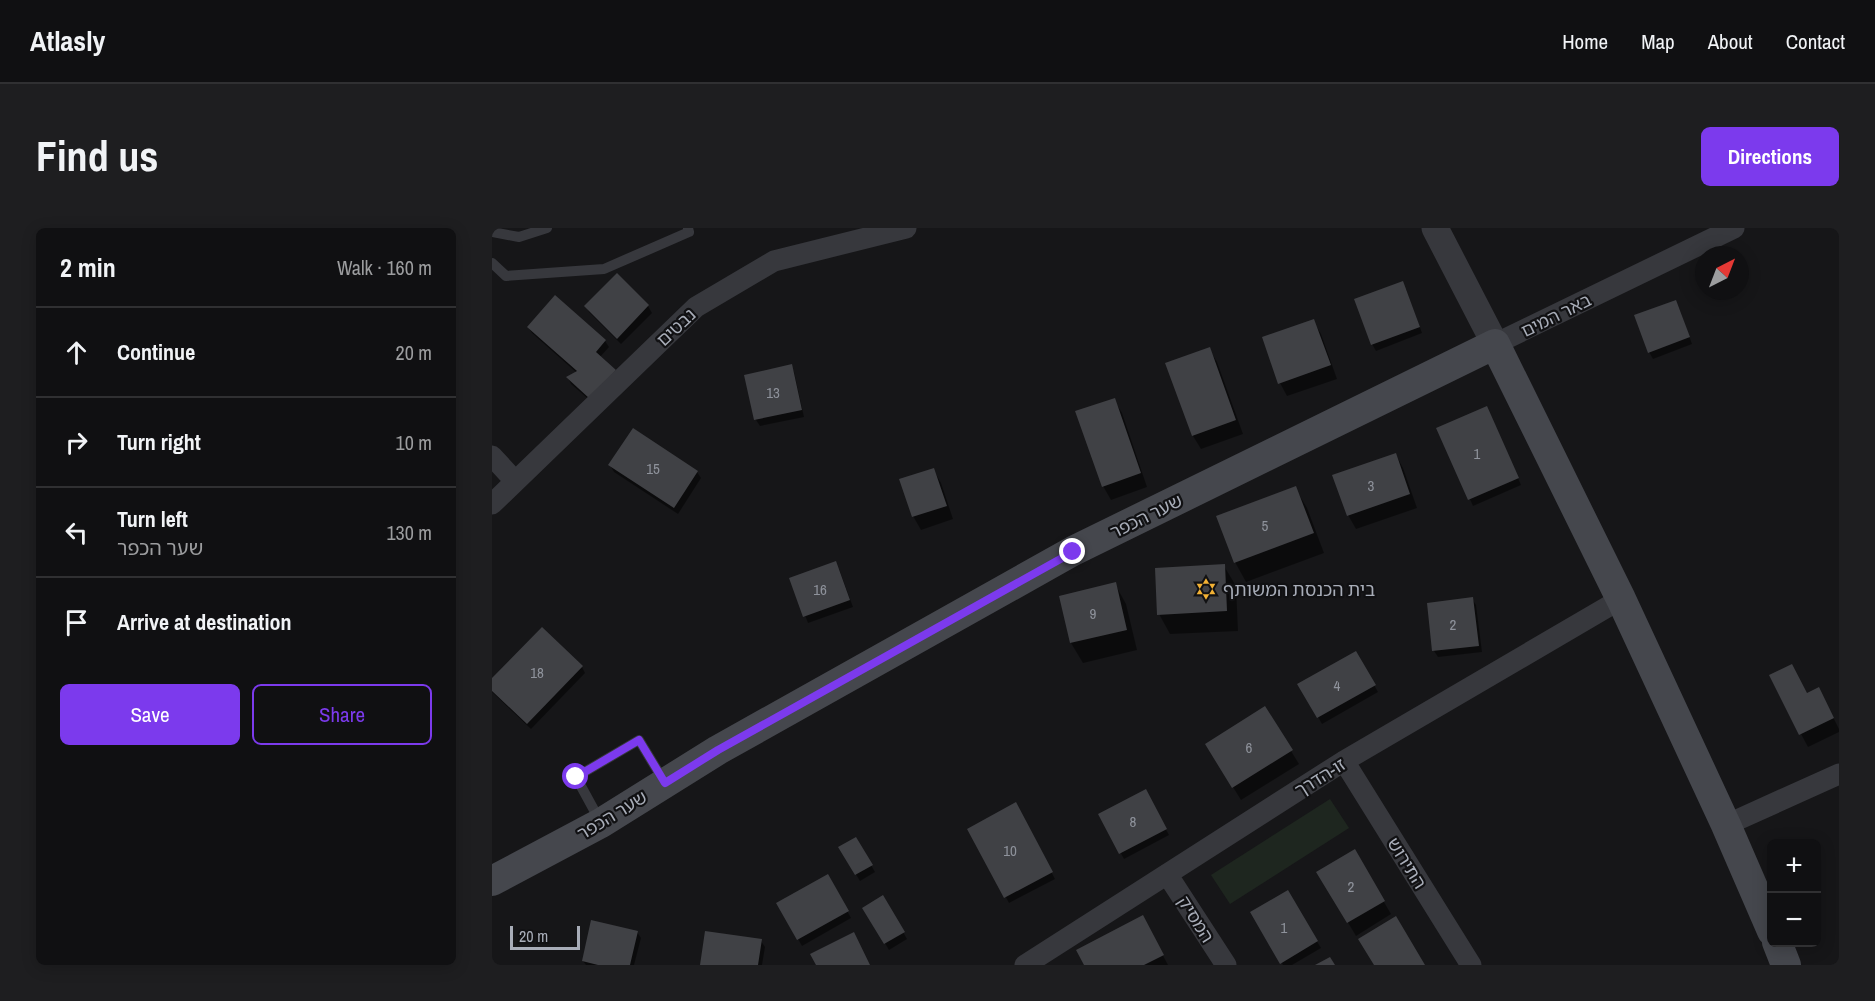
<!DOCTYPE html>
<meta charset="utf-8">
<style>
body{margin:0;font-family:"Archivo Narrow","Noto Sans Hebrew",sans-serif;background:#1e1e20;color:#f1f3f6}
.controls{position:absolute;right:18px;bottom:18px;display:grid;overflow:hidden;border-radius:9px;box-shadow:0 3px 15px #0003}
.controls button{width:54px;height:54px;display:grid;place-items:center;padding:0;border:0;border-bottom:2px solid #303032;background:#101012;color:#f1f3f6;font:30px sans-serif}
.compass{position:absolute;left:1203px;top:18px;width:54px;height:54px;border-radius:50%;background:#101012;box-shadow:0 3px 15px #0003;rotate:42deg}
.scale{position:absolute;left:18px;bottom:15px;width:70px;box-sizing:border-box;padding-left:6px;border:3px solid #a8adb8;border-top:0;font-size:16px;line-height:21px;white-space:nowrap;color:#a8adb8;-webkit-text-stroke:4px #111113;paint-order:stroke}
.stop{position:absolute;width:18px;height:18px;margin:-14px;border:4px solid #7c3aed;border-radius:50%;background:#fff}
.stop.end{background:#7c3aed;border-color:#fff;box-shadow:0 2px 6px #0008}
.list{margin:0;padding:0;list-style:none}
h2{display:flex;justify-content:space-between;align-items:center;height:78px;margin:0;padding:0 24px;font-size:26px}
h2 small{font-size:20px;font-weight:400;color:#9c9d9f}
.list li{display:grid;grid-template-columns:39px 1fr auto;gap:18px;align-items:center;box-sizing:border-box;height:90px;padding:0 24px;border-top:2px solid #303032}
.list b{display:block;font-size:22px;white-space:nowrap}
.list p{margin:0;font-size:20px;white-space:nowrap;color:#9c9d9f}
.list em{font-size:20px;font-style:normal;color:#9c9d9f}
.actions{display:flex;gap:12px;padding:18px 24px}
.actions a{flex:1;padding:14px 0;border:2px solid #7c3aed;border-radius:9px;text-align:center;font-size:21px;color:#7c3aed}
.actions .main{background:#7c3aed;color:#fff}
.icon{flex:none;width:33px;height:33px;fill:none;stroke:currentColor;stroke-width:2;stroke-linecap:round;stroke-linejoin:round}
.map{position:relative;flex:none;width:1347px;height:737px;overflow:hidden;border-radius:9px}
header{display:flex;align-items:center;gap:36px;box-sizing:border-box;height:84px;padding:0 30px;background:#101012;border-bottom:2px solid #303032}
header strong{font-size:28px}
nav{display:flex;gap:33px;margin-inline-start:auto;font-size:21px}
.intro{display:flex;align-items:center;justify-content:space-between;box-sizing:border-box;height:144px;padding:0 36px}
h1{margin:0;font-size:42px}
.button{padding:15px 27px;border-radius:9px;background:#7c3aed;color:#fff;font-size:21px;font-weight:700}
main{display:flex;gap:36px;padding:0 36px}
aside{flex:1;background:#101012;border-radius:9px;box-shadow:0 3px 15px #0003}
.map>svg:first-child{display:block}
.green{fill:#1e261f}
.shadow{fill:#0007}
.building{fill:#404145}
.lines{fill:none;stroke-linecap:round;stroke-linejoin:round}
.service{stroke:#37383d;stroke-width:10}
.minor{stroke:#37383d;stroke-width:21}
.tertiary{stroke:#37383d;stroke-width:27}
.secondary{stroke:#45474d;stroke-width:30}
.route{stroke:#7c3aed;stroke-width:8}
.labels{text-anchor:middle;dominant-baseline:central;stroke-width:4.5;stroke-linejoin:round;paint-order:stroke}
.number-label{font-size:15px;fill:#8e929b}
.street-label{font-size:18px;fill:#a8adb8;stroke:#111113}
.poi-label{font-size:18px;fill:#a8adb8;stroke:#111113;text-anchor:start}
</style>
<header>
<strong>Atlasly</strong>
<nav><a>Home</a><a>Map</a><a>About</a><a>Contact</a></nav>
</header>
<div class="intro"><h1>Find us</h1><a class="button">Directions</a></div>
<main>
<aside>
<h2>2 min<small>Walk · 160 m</small></h2>
<ul class="list">
<li><svg class="icon" aria-label="ahead" viewBox="0 0 24 24"><path d="M12 20V5M6 11l6-6 6 6"/></svg><div><b>Continue</b></div><em>20 m</em></li>
<li><svg class="icon" aria-label="right" viewBox="0 0 24 24"><path d="M7 20v-9h11M14 6l5 5-5 5"/></svg><div><b>Turn right</b></div><em>10 m</em></li>
<li><svg class="icon" aria-label="left" viewBox="0 0 24 24"><path d="M17 20v-9H6M10 6l-5 5 5 5"/></svg><div><b>Turn left</b><p>שער הכפר</p></div><em>130 m</em></li>
<li><svg class="icon" aria-label="arrive" viewBox="0 0 24 24"><path d="M6 21V4h12l-3 4 3 4H6"/></svg><div><b>Arrive at destination</b></div></li>
</ul>
<div class="actions"><a class="main">Save</a><a>Share</a></div>
</aside>
<div class="map">
<svg width="1347" height="737" viewBox="0 0 1347 737">
<rect width="100%" height="100%" fill="#161618"/>
<path class="green" d="M 838,571 L 857,600 L 738,676 L 719,647 Z"/>
<path class="shadow" d="M 125,47 L 156,78 L 160,85 L 129,116 L 97,84 L 94,78 Z
M 914,61 L 930,105 L 884,123 L 880,116 Z
M 1187,80 L 1200,116 L 1161,131 L 1157,124 Z
M 821,93 L 829,106 L 845,151 L 795,168 L 788,155 Z
M 36,99 L 113,113 L 117,119 L 108,129 L 102,176 L 79,156 L 76,150 L 85,145 L 40,105 Z
M 717,121 L 725,134 L 751,206 L 709,221 L 701,208 Z
M 299,138 L 302,144 L 312,189 L 268,198 L 264,192 L 254,148 Z
M 622,172 L 630,185 L 655,259 L 619,272 L 611,258 Z
M 998,186 L 1029,257 L 981,278 L 946,200 Z
M 904,227 L 911,240 L 925,280 L 864,301 L 856,287 Z
M 118,237 L 205,244 L 209,250 L 186,286 L 122,244 Z
M 441,241 L 449,255 L 461,291 L 429,302 L 421,288 Z
M 803,260 L 815,280 L 832,325 L 754,354 L 743,334 Z
M 732,338 L 744,358 L 746,403 L 678,406 L 667,386 Z
M 347,341 L 361,379 L 316,395 L 299,351 Z
M 623,356 L 634,376 L 645,422 L 591,435 L 579,415 L 568,369 Z
M 980,371 L 984,377 L 990,424 L 946,429 L 942,423 Z
M 864,425 L 886,464 L 830,496 L 808,457 Z
M 90,439 L 93,445 L 39,501 L 0,464 L 0,452 Z
M 1315,467 L 1334,475 L 1347,501 L 1347,504 L 1316,519 L 1309,506 Z
M 799,523 L 807,536 L 749,572 L 723,530 Z
M 653,563 L 677,607 L 632,631 L 608,587 Z
M 523,576 L 563,651 L 517,675 L 477,601 Z
M 364,611 L 383,644 L 368,653 L 348,620 Z
M 862,623 L 899,686 L 864,708 L 826,644 Z
M 336,648 L 359,690 L 310,718 L 286,675 Z
M 795,664 L 829,720 L 800,737 L 791,737 L 760,685 Z
M 391,669 L 415,711 L 397,722 L 372,680 Z
M 658,703 L 676,737 L 594,737 L 586,722 Z
M 145,704 L 149,710 L 142,737 L 94,737 L 91,733 Z
M 214,704 L 269,713 L 273,719 L 270,737 L 210,737 Z"/>
<path class="building" d="M 125,45 L 157,77 L 125,111 L 92,78 Z
M 911,53 L 928,99 L 879,117 L 862,71 Z
M 63,67 L 114,112 L 104,124 L 124,142 L 98,171 L 74,149 L 85,143 L 35,99 Z
M 1184,72 L 1198,109 L 1156,125 L 1142,87 Z
M 822,91 L 839,137 L 786,156 L 770,109 Z
M 718,119 L 744,192 L 700,208 L 673,135 Z
M 300,136 L 310,182 L 262,192 L 252,147 Z
M 623,170 L 649,245 L 610,259 L 583,183 Z
M 995,178 L 1027,250 L 976,272 L 944,200 Z
M 141,200 L 206,243 L 182,280 L 116,237 Z
M 904,225 L 918,266 L 855,288 L 840,247 Z
M 442,240 L 455,278 L 420,289 L 407,251 Z
M 804,258 L 822,305 L 742,335 L 724,288 Z
M 344,333 L 358,372 L 311,389 L 297,350 Z
M 733,336 L 735,383 L 665,387 L 663,340 Z
M 624,354 L 635,402 L 578,415 L 567,368 Z
M 981,369 L 987,418 L 940,423 L 935,375 Z
M 50,399 L 91,438 L 35,496 L 0,463 L 0,450 Z
M 864,423 L 884,457 L 825,490 L 805,456 Z
M 1300,436 L 1315,465 L 1327,459 L 1342,490 L 1307,507 L 1277,447 Z
M 773,478 L 801,522 L 740,560 L 713,516 Z
M 654,561 L 675,601 L 627,626 L 606,586 Z
M 524,574 L 561,644 L 512,670 L 475,601 Z
M 364,609 L 381,637 L 363,647 L 346,619 Z
M 863,621 L 893,673 L 855,695 L 824,644 Z
M 336,646 L 357,683 L 305,712 L 284,675 Z
M 796,662 L 826,713 L 788,736 L 758,684 Z
M 391,667 L 413,704 L 392,716 L 370,680 Z
M 651,687 L 672,727 L 652,737 L 592,737 L 584,722 Z
M 904,688 L 933,737 L 882,737 L 866,711 Z
M 99,692 L 146,703 L 138,737 L 106,737 L 90,733 Z
M 213,703 L 270,711 L 266,737 L 208,737 Z
M 362,704 L 378,737 L 324,737 L 318,726 Z
M 838,729 L 843,737 L 823,737 Z"/>
<g class="lines">
<path class="service" d="M 0,4 L 27,9 L 55,0
M 0,35 L 14,48 L 112,41 L 197,4 L 196,0
M 108,593 L 84,549 L 147,512 L 173,555"/>
<path class="minor" d="M 1003,116 L 1242,0
M 0,228 L 23,253
M 0,276 L 204,79 L 282,33 L 414,0
M 852,533 L 979,737
M 1234,597 L 1347,546
M 675,646 L 734,737
M 533,737 L 852,533 L 1129,371"/>
<path class="tertiary" d="M 943,0 L 1003,116"/>
<path class="secondary" d="M 0,653 L 109,595 L 226,522 L 581,323 L 1003,116 L 1129,371 L 1234,597 L 1280,703
M 1285,714 L 1294,737"/>
</g>
<g class="lines">
<path class="route" d="M 84,549 L 147,512 L 173,555 L 226,522 L 581,324"/>
</g>
<defs>
<symbol id="synagogue-bare" viewBox="-9 -9 18 18"><path d="M0-6.5L5.6 3.2H-5.6ZM0 6.5L5.6-3.2H-5.6Z" fill="#f2b134" stroke="#111113" stroke-width="2.5" paint-order="stroke"/></symbol>
</defs>
<g fill-rule="evenodd">
<use href="#synagogue-bare" x="699" y="346" width="30" height="30"/>
</g>
<g class="labels">
<g class="number-label">
<text x="281" y="164">13</text>
<text x="985" y="225">1</text>
<text x="161" y="240">15</text>
<text x="879" y="257">3</text>
<text x="773" y="297">5</text>
<text x="328" y="361">16</text>
<text x="601" y="385">9</text>
<text x="961" y="396">2</text>
<text x="45" y="444">18</text>
<text x="845" y="457">4</text>
<text x="757" y="519">6</text>
<text x="641" y="593">8</text>
<text x="518" y="622">10</text>
<text x="859" y="658">2</text>
<text x="792" y="699">1</text>
</g>
<g class="street-label">
<text transform="translate(1064 87) rotate(-26)">באר המים</text>
<text transform="translate(184 99) rotate(-43)">נבטים</text>
<text transform="translate(654 288) rotate(-26)">שער הכפר</text>
<text transform="translate(828 549) rotate(-32)">זו-הדרך</text>
<text transform="translate(120 587) rotate(-31)">שער הכפר</text>
<text transform="translate(915 635) rotate(58)">התירוש</text>
<text transform="translate(704 691) rotate(58)">המסיק</text>
</g>
<g class="poi-label">
<text x="731" y="361">בית הכנסת המשותף</text>
</g>
</g>
</svg>
<div class="controls">
<button>+</button>
<button>−</button>
</div>
<svg class="compass" viewBox="-18 -18 36 36"><path d="M0-13l5 13h-10z" fill="#e53935"/><path d="M0 13l5-13h-10z" fill="#9c9d9f"/></svg>
<div class="scale">20 m</div>
<div class="stop" style="left:84px;top:549px"></div>
<div class="stop end" style="left:581px;top:324px"></div>
</div>
</main>
